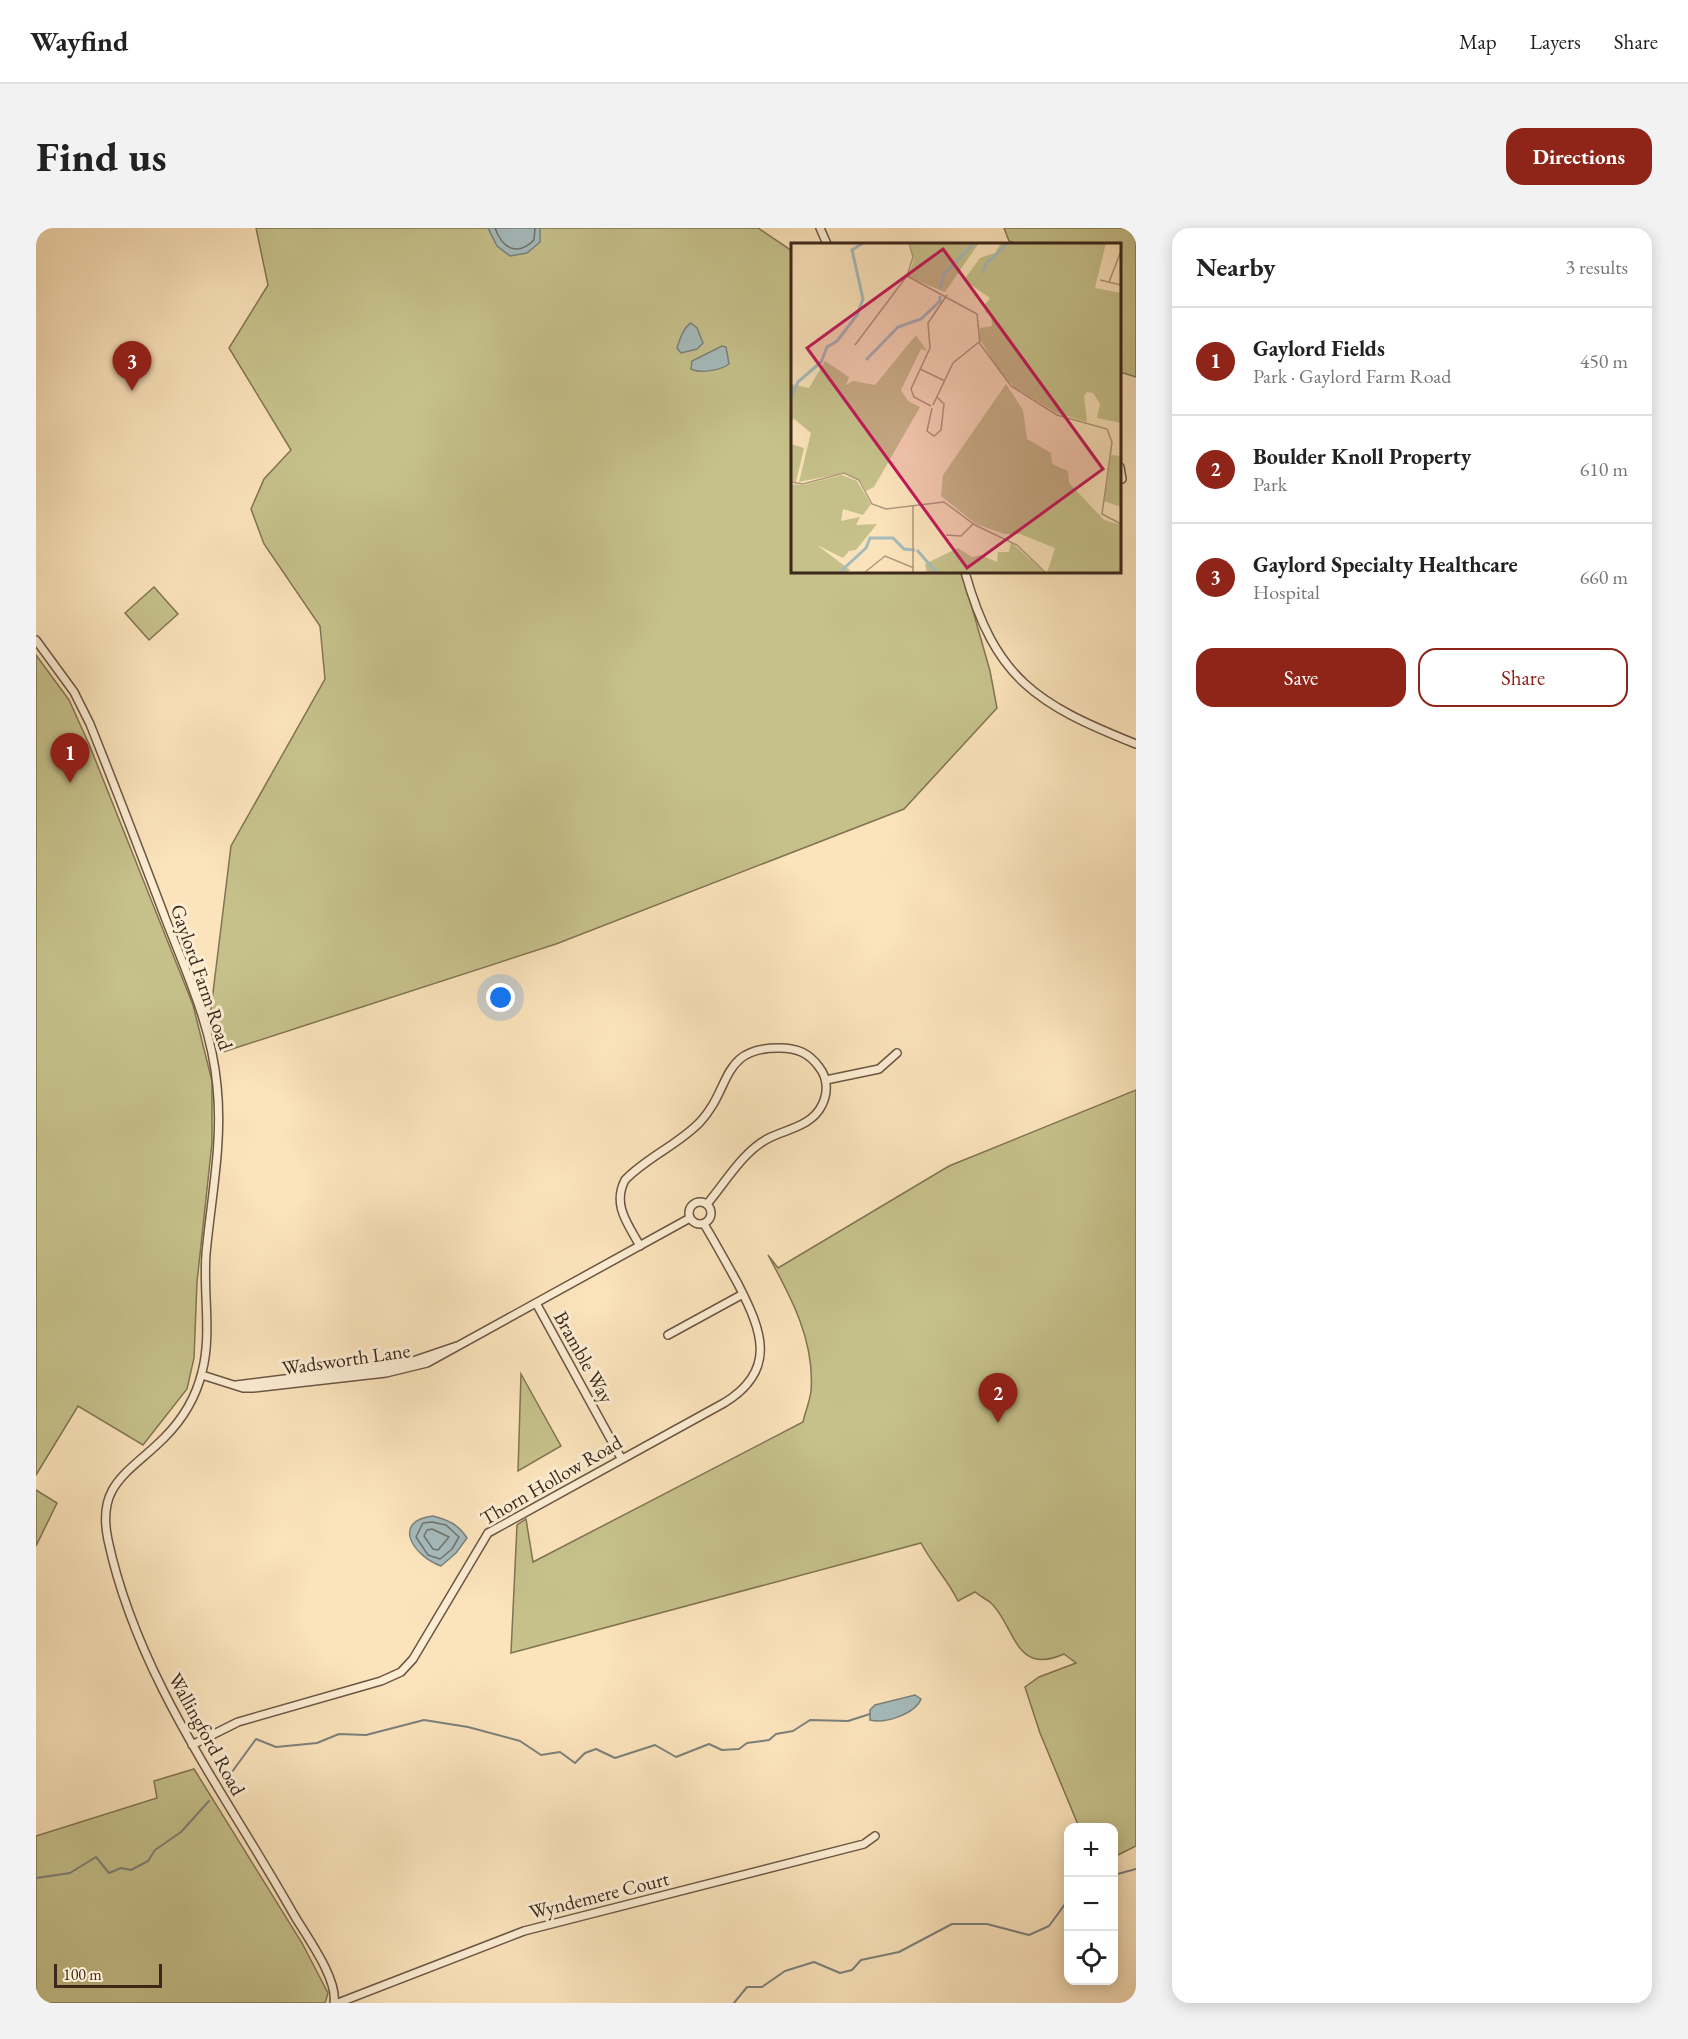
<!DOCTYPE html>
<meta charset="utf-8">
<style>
body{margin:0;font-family:"EB Garamond",serif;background:#f2f2f2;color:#222}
.controls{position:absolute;right:18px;bottom:18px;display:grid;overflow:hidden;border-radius:12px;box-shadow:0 3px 15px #0003}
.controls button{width:54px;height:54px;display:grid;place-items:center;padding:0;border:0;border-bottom:2px solid #e0e0e0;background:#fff;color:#222;font:30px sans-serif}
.scale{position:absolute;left:18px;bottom:15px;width:108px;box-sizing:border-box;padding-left:6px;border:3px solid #3c271b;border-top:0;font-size:16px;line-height:21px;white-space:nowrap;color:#3c271b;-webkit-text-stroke:4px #fcedd3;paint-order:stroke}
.you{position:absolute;left:465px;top:770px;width:21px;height:21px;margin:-15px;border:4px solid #fff;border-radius:50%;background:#1a73e8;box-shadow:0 0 0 9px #1a73e833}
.badge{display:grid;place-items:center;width:39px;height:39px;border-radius:50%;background:#8f2418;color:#fff;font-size:20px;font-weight:700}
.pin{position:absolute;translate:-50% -50px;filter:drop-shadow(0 2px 3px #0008)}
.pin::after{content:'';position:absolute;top:32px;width:21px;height:18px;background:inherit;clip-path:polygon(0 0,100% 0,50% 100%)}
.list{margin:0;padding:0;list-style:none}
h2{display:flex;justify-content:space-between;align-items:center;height:78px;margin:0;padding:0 24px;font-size:26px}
h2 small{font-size:20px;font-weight:400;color:#767676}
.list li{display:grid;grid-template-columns:39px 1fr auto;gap:18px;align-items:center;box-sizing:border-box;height:108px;padding:0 24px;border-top:2px solid #e0e0e0}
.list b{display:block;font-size:22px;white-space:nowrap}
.list p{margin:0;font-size:20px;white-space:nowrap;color:#767676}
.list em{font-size:20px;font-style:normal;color:#767676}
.actions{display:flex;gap:12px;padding:18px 24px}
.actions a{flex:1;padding:14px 0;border:2px solid #8f2418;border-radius:18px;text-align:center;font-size:21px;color:#8f2418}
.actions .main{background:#8f2418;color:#fff}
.icon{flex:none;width:33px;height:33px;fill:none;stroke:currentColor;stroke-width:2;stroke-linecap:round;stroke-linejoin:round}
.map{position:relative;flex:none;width:1100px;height:1775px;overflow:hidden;border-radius:18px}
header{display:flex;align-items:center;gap:36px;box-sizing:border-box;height:84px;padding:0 30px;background:#fff;border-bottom:2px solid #e0e0e0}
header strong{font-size:28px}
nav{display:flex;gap:33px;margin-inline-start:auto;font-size:21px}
.intro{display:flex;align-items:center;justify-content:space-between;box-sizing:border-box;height:144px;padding:0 36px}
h1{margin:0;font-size:42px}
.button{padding:15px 27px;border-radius:18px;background:#8f2418;color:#fff;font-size:21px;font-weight:700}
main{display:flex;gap:36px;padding:0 36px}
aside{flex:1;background:#fff;border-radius:18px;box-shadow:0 3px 15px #0003}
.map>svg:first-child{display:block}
.green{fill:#c6c18b;stroke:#817453;stroke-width:1.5}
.water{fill:#a5bbbc;stroke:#7b807c;stroke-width:1.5}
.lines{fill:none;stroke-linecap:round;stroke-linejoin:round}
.shore{stroke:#70716c;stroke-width:1.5}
.stream{stroke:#7b807c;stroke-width:2}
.minor-casing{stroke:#6c5643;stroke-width:10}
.minor{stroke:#fcedd3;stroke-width:7}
.labels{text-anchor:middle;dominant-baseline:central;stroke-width:6;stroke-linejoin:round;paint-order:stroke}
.street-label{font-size:20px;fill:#3c271b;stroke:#fcedd3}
.inset-river{fill:none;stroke:#a5bbbc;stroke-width:3}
.inset-road{fill:none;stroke:#af987b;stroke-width:1.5}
.view{fill:#c2185b;fill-opacity:0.15;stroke:#c2185b;stroke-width:3}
.inset-edge{fill:none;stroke:#3c271b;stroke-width:3}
</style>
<header>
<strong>Wayfind</strong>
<nav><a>Map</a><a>Layers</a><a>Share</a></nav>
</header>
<div class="intro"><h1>Find us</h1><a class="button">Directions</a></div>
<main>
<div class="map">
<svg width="1100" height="1775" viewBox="0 0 1100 1775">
<rect width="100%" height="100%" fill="#fbe3bb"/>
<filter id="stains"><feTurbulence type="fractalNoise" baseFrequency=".00333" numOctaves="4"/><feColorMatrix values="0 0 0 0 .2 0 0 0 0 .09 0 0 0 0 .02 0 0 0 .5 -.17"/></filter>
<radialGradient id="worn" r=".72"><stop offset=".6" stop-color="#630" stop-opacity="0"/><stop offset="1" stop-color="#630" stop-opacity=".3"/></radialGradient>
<path class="green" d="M 220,0 L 722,0 L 756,23 L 756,344 L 926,344 L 954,443 L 961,480 L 868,581 L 520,716 L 187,824 L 174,789 L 195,618 L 289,451 L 284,398 L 228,316 L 215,281 L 228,251 L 255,222 L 193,120 L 232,57 Z
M 968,0 L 1100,0 L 1100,149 L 1084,144 L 1084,16 L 982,16 L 973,13 Z
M 118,359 L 142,386 L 113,412 L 89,385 Z
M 0,427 L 33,472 L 53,516 L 157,777 L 176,853 L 176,915 L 161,1054 L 158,1130 L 151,1161 L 107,1217 L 42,1178 L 0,1247 Z
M 1100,862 L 1100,1618 L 1078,1629 L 1078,1600 L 1043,1599 L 1004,1505 L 989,1459 L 1003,1449 L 1040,1435 L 1028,1426 C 978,1448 980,1399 955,1375 C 950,1371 944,1368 939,1364 L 922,1373 C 912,1352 896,1336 885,1315 L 475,1425 L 481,1297 L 490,1291 L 497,1334 L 767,1194 C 769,1184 774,1173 775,1163 C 779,1113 755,1069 732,1027 L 742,1040 L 913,938 Z
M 485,1146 L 525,1218 L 482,1243 Z
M 0,1262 L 21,1275 L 0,1318 Z
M 158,1541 L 266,1715 L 292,1765 L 289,1775 L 0,1775 L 0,1608 L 121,1570 L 118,1553 Z"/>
<path class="water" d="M 452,0 L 504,0 L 504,14 L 491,25 L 474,28 L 461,18 Z
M 655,95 L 661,100 L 667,115 L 661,121 L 645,125 L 641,120 C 644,111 647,100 655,95 Z
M 686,118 L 690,119 L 693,136 C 685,142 664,146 655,141 L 656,133 Z
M 397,1288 C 412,1292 422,1296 431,1310 L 420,1325 L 405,1338 C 377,1328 355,1293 397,1288 Z
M 879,1467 L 885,1471 C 879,1486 849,1496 834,1492 L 834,1482 L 839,1477 Z"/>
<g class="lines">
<path class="shore" d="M 459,0 C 466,20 481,29 498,12 L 499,0
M 396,1294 L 410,1297 L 423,1309 L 416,1321 L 404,1331 L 392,1327 L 380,1309 L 387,1295 Z
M 396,1301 L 413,1309 L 402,1322 L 397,1321 L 388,1308 L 391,1302 Z"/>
<path class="stream" d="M 193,1548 L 220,1511 L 240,1519 L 281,1515 L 303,1506 L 330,1507 L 388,1492 L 432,1499 L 484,1513 L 505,1527 L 524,1524 L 539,1535 L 549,1525 L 560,1521 L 579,1530 L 619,1517 L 640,1529 L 673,1516 L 686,1522 L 703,1521 L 711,1515 L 733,1512 L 740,1506 L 757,1503 L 774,1492 L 812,1493 L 834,1486
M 1078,1647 L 1100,1641
M 0,1650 L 34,1645 L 60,1629 L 73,1645 L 85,1640 L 95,1642 L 112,1633 L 119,1622 L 145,1604 L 173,1573
M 698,1775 L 711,1759 L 726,1759 L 749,1743 L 778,1734 L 804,1745 L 816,1742 L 825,1732 L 863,1724 L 916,1696 L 951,1696 L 993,1707 L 1013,1698 L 1032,1672"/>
<defs>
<path id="minor" d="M 784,0 L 791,16
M 1084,239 L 1086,251
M 929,344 C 959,451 1000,476 1100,516
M 0,412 L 38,464 L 54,496 C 80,561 105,626 130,692 C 151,746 176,800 181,858 C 187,915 175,970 170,1026 C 167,1065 176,1107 166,1144 C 160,1169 146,1192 128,1210 C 93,1245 60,1256 72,1312 C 102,1452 190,1566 258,1687 C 271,1709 302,1751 298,1775
M 790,852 L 843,841 L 861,825
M653 985a11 11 0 1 1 22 0a11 11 0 1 1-22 0Z
M 604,1018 C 592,996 576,977 589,952 C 611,929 642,917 664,894 C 696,860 684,819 744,820 C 761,820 773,825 783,839 C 792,850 792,865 786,877 C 776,898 751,901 733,910 C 707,923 689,955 671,976
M 500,1075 L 585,1230
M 632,1107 L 707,1066
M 166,1147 L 207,1160 L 217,1160 L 350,1145 L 391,1135 L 654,990
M 200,1157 L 368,1136 L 421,1118
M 156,1517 L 202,1494 L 345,1453 L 365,1444 L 377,1431 L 452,1305 L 688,1175 C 742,1142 726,1103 702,1056 C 691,1036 680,1016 668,996
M 302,1775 L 488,1703 L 828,1616 L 839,1608"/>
</defs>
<use href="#minor" class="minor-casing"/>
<use href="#minor" class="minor"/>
</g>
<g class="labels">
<g class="street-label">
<text transform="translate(166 749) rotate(71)">Gaylord Farm Road</text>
<text transform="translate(548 1129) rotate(61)">Bramble Way</text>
<text transform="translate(310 1131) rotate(-8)">Wadsworth Lane</text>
<text transform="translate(515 1252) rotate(-30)">Thorn Hollow Road</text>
<text transform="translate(171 1506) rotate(61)">Wallingford Road</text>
<text transform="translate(563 1667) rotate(-14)">Wyndemere Court</text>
</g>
</g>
<g transform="translate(755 15)">
<rect width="330" height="330" fill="#fbe3bb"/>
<path d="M 119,0 L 188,0 L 154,49 L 117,34 L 123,16 ZM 210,0 L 315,0 L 304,45 L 330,50 L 330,180 L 306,175 L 309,161 L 302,150 L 296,149 L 293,153 L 296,179 L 266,170 L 223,144 L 208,128 L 189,96 L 189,85 L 201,83 L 200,70 L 195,70 L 193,63 L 199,55 L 173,37 L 189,15 L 204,10 ZM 125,92 L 136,108 L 130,106 L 110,147 L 117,158 L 129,164 L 83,244 L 75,248 L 70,239 L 53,230 L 8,239 L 20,190 L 2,175 L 0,185 L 0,141 L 18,145 L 34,118 L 58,134 L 55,142 L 62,138 L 84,142 ZM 215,141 L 232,167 L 236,196 L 260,210 L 261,221 L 277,228 L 278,240 L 313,277 L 330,282 L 330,330 L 256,330 L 264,305 L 229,291 L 214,291 L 185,281 L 150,253 L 152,232 ZM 0,201 L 13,205 L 5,239 L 0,238 ZM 320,212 L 330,213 L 330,264 L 313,258 ZM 51,232 L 66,238 L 80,261 L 72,272 L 52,266 L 50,278 L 69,274 L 65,282 L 86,281 L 65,307 L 58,308 L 52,315 L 26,302 L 59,327 L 55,330 L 0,330 L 0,241 L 13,242 ZM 220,299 L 254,330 L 136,330 L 134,321 L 167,305 L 181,314 L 190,312 L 206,319 L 207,309 L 218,309 Z" fill="#c6c18b"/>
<path class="inset-river" d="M 191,30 L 195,21 L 217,0M 149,46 L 153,31 L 183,0M 75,117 L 107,84 L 130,76 L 149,58 L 149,53M 0,154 L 7,139 L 30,119 L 36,104 L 46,98 L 66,72 L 72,56 L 61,7 L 72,0M 126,307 L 146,330M 48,330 L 75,305 L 79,295 L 102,295 L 113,306 L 124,307"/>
<path class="inset-road" d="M 116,33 L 186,71 L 189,101 L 220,143 L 266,172 L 316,186 L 321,199 L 311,271 L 330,281M 309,37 L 330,42M 318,39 L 330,8M 64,102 L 116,33 L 122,14 L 118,0M 129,126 L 154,138M 142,162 L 162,120 L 188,99M 140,163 L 123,154 L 120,146 L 139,105 L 137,80 L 156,52M 141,165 L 136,188 L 143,193 L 150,187 L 153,161 L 146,154M 0,239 L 12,241 L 53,230 L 68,237 L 81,261 L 95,266 L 153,259 L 184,282 L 226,302 L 255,330M 122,263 L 122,330M 155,292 L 170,293 L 182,281M 73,330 L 94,313 L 123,325"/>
<path class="view" d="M 152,6 L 312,226 L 176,325 L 16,105 Z"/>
<rect width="330" height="330" class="inset-edge"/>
</g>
<rect width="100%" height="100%" filter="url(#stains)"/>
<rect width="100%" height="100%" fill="url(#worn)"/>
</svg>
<div class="controls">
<button>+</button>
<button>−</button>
<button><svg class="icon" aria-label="locate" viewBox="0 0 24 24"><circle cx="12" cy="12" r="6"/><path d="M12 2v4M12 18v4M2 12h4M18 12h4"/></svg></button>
</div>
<div class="scale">100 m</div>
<div class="you"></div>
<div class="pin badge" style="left:34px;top:555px">1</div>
<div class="pin badge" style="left:962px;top:1195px">2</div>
<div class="pin badge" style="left:96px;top:163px">3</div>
</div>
<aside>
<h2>Nearby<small>3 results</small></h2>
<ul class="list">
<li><span class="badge">1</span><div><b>Gaylord Fields</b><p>Park · Gaylord Farm Road</p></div><em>450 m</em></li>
<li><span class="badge">2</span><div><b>Boulder Knoll Property</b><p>Park</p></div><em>610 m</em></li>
<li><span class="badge">3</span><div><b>Gaylord Specialty Healthcare</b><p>Hospital</p></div><em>660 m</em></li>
</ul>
<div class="actions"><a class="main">Save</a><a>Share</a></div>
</aside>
</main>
